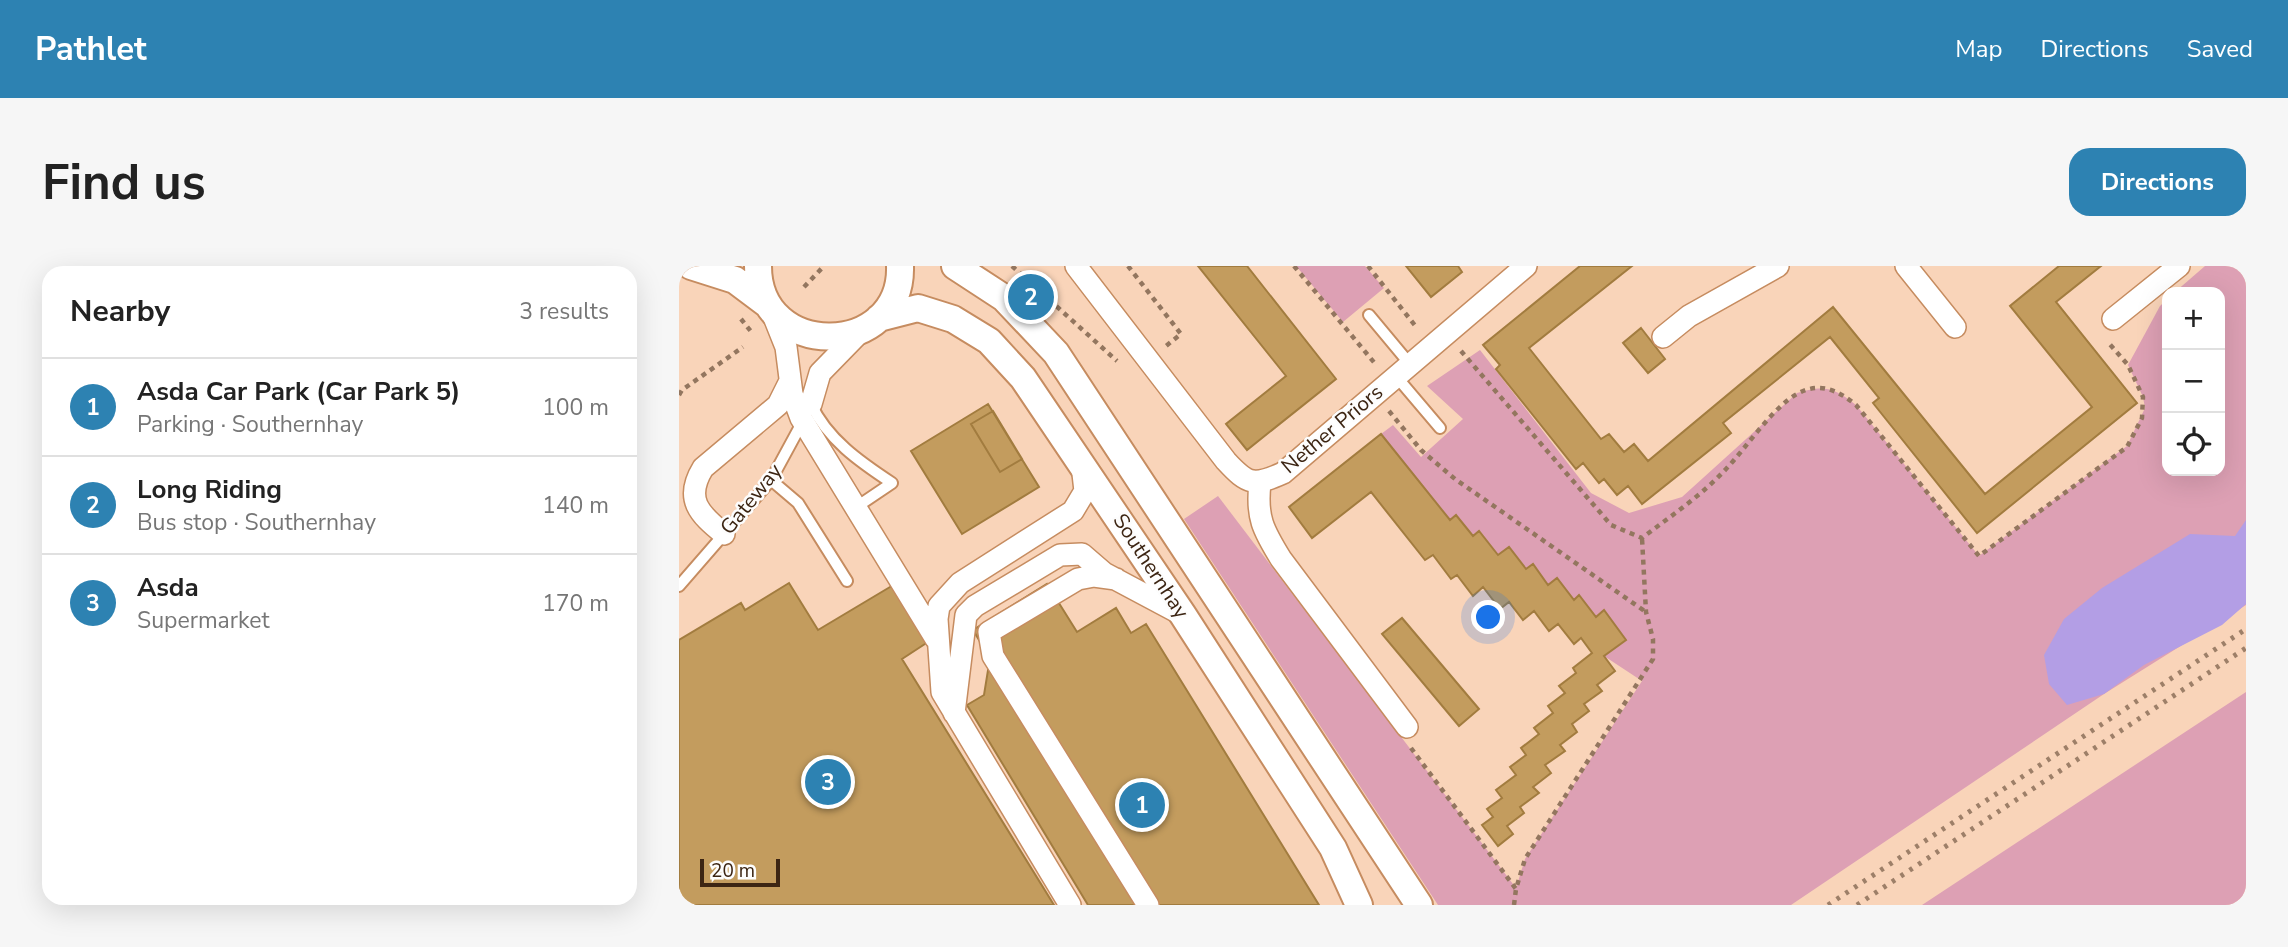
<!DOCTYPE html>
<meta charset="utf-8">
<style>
body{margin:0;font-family:"Nunito Sans",sans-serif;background:#f6f6f6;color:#222}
.controls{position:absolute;right:21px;top:21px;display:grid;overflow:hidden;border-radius:14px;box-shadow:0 7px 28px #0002}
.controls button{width:63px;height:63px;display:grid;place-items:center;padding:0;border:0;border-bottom:2px solid #e0e0e0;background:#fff;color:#222;font:35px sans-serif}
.scale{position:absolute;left:21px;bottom:18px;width:80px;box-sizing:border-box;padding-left:7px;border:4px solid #3c2513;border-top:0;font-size:19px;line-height:24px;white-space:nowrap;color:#3c2513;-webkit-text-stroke:5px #fdfdfd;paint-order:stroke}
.you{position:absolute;left:810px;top:352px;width:24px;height:24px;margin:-18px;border:5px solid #fff;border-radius:50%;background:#1a73e8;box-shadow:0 0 0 10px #1a73e833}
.badge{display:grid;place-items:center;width:46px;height:46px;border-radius:50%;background:#2d82b2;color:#fff;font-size:23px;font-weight:700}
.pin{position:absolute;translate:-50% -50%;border:4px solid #fff;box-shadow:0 2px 7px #0006}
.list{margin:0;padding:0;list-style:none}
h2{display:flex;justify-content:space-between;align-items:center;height:91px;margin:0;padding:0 28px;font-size:30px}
h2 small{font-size:23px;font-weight:400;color:#767676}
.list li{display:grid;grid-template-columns:46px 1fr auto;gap:21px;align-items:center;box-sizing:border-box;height:98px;padding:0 28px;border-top:2px solid #e0e0e0}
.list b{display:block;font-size:26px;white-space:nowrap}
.list p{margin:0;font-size:23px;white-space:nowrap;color:#767676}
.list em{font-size:23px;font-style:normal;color:#767676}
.icon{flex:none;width:38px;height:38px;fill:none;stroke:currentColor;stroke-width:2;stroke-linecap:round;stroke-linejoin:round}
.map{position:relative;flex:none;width:1567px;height:639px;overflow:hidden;border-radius:21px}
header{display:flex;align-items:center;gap:42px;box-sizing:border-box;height:98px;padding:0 35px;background:#2d82b2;color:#fff}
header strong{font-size:33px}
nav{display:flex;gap:38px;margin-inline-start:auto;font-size:24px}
.intro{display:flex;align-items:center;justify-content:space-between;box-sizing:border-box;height:168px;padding:0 42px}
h1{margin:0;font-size:49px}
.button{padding:18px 32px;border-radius:21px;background:#2d82b2;color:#fff;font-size:24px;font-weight:700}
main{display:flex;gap:42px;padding:0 42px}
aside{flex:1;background:#fff;border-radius:21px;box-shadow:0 7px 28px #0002}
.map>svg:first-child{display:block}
.green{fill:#dda0b4}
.water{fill:#b39ee5}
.building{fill:#c39c5e;stroke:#a27c3f;stroke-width:2}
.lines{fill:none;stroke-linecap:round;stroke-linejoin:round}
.service-casing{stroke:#c68c60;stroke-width:14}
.minor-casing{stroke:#c68c60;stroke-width:24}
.tertiary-casing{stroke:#c68c60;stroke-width:30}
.path{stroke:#93765f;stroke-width:4.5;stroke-dasharray:5 5;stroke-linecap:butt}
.service{stroke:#fff;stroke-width:10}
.minor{stroke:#fff;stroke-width:21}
.tertiary{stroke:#fff;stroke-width:26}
.rail{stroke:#9d7f68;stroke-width:5;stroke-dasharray:3.5 7;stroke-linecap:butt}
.labels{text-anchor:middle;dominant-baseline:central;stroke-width:5;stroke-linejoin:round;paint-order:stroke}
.street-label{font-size:21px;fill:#3c2513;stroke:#fdfdfd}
</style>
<header>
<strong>Pathlet</strong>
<nav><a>Map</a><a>Directions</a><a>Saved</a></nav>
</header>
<div class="intro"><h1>Find us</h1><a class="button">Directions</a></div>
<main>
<aside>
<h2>Nearby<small>3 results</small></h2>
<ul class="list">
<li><span class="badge">1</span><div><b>Asda Car Park (Car Park 5)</b><p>Parking · Southernhay</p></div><em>100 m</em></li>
<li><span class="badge">2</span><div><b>Long Riding</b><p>Bus stop · Southernhay</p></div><em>140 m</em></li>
<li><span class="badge">3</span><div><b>Asda</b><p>Supermarket</p></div><em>170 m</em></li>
</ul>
</aside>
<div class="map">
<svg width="1567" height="639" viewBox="0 0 1567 639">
<rect width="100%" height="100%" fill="#f9d4b9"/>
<path class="green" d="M 617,0 L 686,0 L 705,22 L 664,56 Z
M 1526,0 L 1567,0 L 1567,339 L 1425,428 L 1112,639 L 759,639 L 505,253 L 539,230 L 837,622 L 846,593 L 963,415 L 925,390 L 947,374 L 924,345 L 917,351 L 900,330 L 895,334 L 878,312 L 869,319 L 854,298 L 844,304 L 828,283 L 819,289 L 801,265 L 794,270 L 777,249 L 771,254 L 702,168 L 714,159 L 742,191 L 784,153 L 748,120 L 801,84 L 912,227 L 950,247 L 1003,231 L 1118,127 C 1146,119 1154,121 1177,139 L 1300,290 L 1448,180 L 1466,142 L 1464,131 L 1449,99 L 1481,40 L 1488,33 L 1488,205 L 1541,205 L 1541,26 L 1496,26 Z
M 1567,426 L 1567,639 L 1243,639 Z"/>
<path class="water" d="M 1567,254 L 1567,338 L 1543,359 L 1465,399 L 1425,428 L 1388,439 L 1370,418 L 1365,389 L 1385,353 L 1423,322 L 1511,268 L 1556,270 Z"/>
<path class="building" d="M 519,0 L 568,0 L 657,113 L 568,184 L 547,158 L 607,110 Z
M 727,0 L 779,0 L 783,6 L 752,31 Z
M 901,0 L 953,0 L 850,82 L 922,173 L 930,168 L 945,186 L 955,178 L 969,195 L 1154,41 L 1306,228 L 1413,141 L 1331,40 L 1380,0 L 1422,0 L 1377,36 L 1458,137 L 1298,267 L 1194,137 L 1200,132 L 1151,71 L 1044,157 L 1052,167 L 963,238 L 949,220 L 938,229 L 925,213 L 920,217 L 904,197 L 897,203 L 817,103 L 821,99 L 804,79 Z
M 962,62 L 986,93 L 969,107 L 944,77 Z
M 309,138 L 360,221 L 283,268 L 232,185 Z
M 314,145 L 343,193 L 321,206 L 292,158 Z
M 702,168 L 771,254 L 777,249 L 794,270 L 800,265 L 819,289 L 830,281 L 847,303 L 854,298 L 869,319 L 878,312 L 895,334 L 900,329 L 917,351 L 925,344 L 947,374 L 925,390 L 936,405 L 918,419 L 923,425 L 905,438 L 910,445 L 893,458 L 898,466 L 881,479 L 886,485 L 866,499 L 872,507 L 854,521 L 860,527 L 841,541 L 845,547 L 828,560 L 834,568 L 819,580 L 803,559 L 814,551 L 808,543 L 823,532 L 817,524 L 837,509 L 831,501 L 847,489 L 842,482 L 860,468 L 855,462 L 874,447 L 869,440 L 886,427 L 880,420 L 897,407 L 894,402 L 913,387 L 902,372 L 895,378 L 879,358 L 870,365 L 855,345 L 844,354 L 830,336 L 821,343 L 804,321 L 794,330 L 778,309 L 772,313 L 754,289 L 746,294 L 692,226 L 633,272 L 610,241 Z
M 110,317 L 139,364 L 216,318 L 252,374 L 223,393 L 375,639 L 0,639 L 0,374 L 62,337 L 66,344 Z
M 368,318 L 398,366 L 437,342 L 452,367 L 467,358 L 640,639 L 409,639 L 288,439 L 305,429 L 311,392 L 294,364 Z
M 723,352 L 800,443 L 780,460 L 703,368 Z"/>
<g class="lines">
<defs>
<path id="service" d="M 690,49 L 730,97
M 716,109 L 761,162
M 132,138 C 148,173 181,196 213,217 L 176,242
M 92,214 L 119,237 L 168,315
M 0,320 L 92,214 L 124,155"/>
<path id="minor" d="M 397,0 L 547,195 C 569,219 575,220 604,207 L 847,0
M 1227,0 L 1276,61
M 93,46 L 107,81 L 113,128 L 122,152 L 257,373
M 1434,53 L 1500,0
M 984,71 L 1010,50 L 1099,0
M 132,138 L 141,107 L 183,64
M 581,217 C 577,251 584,264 602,293 L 728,461
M 45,268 C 20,248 5,233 24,202 L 99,139 L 111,115
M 437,313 L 415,310 L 399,313 L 310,366 L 314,390 L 469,639
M 275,447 L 287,349 L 296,340 L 381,289 L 403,288 L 425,307 L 502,348
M 391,639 L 263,426 L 258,353 L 260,340 L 281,317 L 394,245 L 406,225 L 403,199"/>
<path id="tertiary" d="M 12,0 L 56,14 L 88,38
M 79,0 C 79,96 224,92 221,0
M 276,0 L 325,32 L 377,87 L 740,639
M 200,52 L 239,42 L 274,53 L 310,75 L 344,112 L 504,349 L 654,582 L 680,639"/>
</defs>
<use href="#service" class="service-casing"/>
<use href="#minor" class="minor-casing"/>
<use href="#tertiary" class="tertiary-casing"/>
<path class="path" d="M 333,0 L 438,95
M 449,0 L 502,68 L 487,80
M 615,0 L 698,100
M 689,0 L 738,62
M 125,21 L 145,0
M 62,53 L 74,68
M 782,85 L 932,259 L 963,272 C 992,250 1023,229 1047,203 C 1067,182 1094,141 1118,128 C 1141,115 1160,125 1177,139 L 1300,290 L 1448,181 L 1463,152 L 1464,131 L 1449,99 L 1428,75
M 0,129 L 3,124 L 64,81
M 710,145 L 742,184 L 776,213 L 967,346
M 732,482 L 837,623 L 846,593 L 974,393 L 974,373 L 967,346 L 963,272
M 835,639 L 837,623"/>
<use href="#service" class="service"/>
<use href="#minor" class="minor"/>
<use href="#tertiary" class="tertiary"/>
<path class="rail" d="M 1149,639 L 1567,363
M 1178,639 L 1567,382"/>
</g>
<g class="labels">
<g class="street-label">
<text transform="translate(653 163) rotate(-40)">Nether Priors</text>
<text transform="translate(72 233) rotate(-51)">Gateway</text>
<text transform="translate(472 300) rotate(57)">Southernhay</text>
</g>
</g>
</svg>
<div class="controls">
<button>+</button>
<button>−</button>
<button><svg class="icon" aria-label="locate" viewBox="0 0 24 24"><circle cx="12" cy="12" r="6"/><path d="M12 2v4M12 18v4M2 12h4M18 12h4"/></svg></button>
</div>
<div class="scale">20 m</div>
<div class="you"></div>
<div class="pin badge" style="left:463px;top:539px">1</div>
<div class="pin badge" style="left:352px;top:31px">2</div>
<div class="pin badge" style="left:149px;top:516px">3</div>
</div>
</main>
